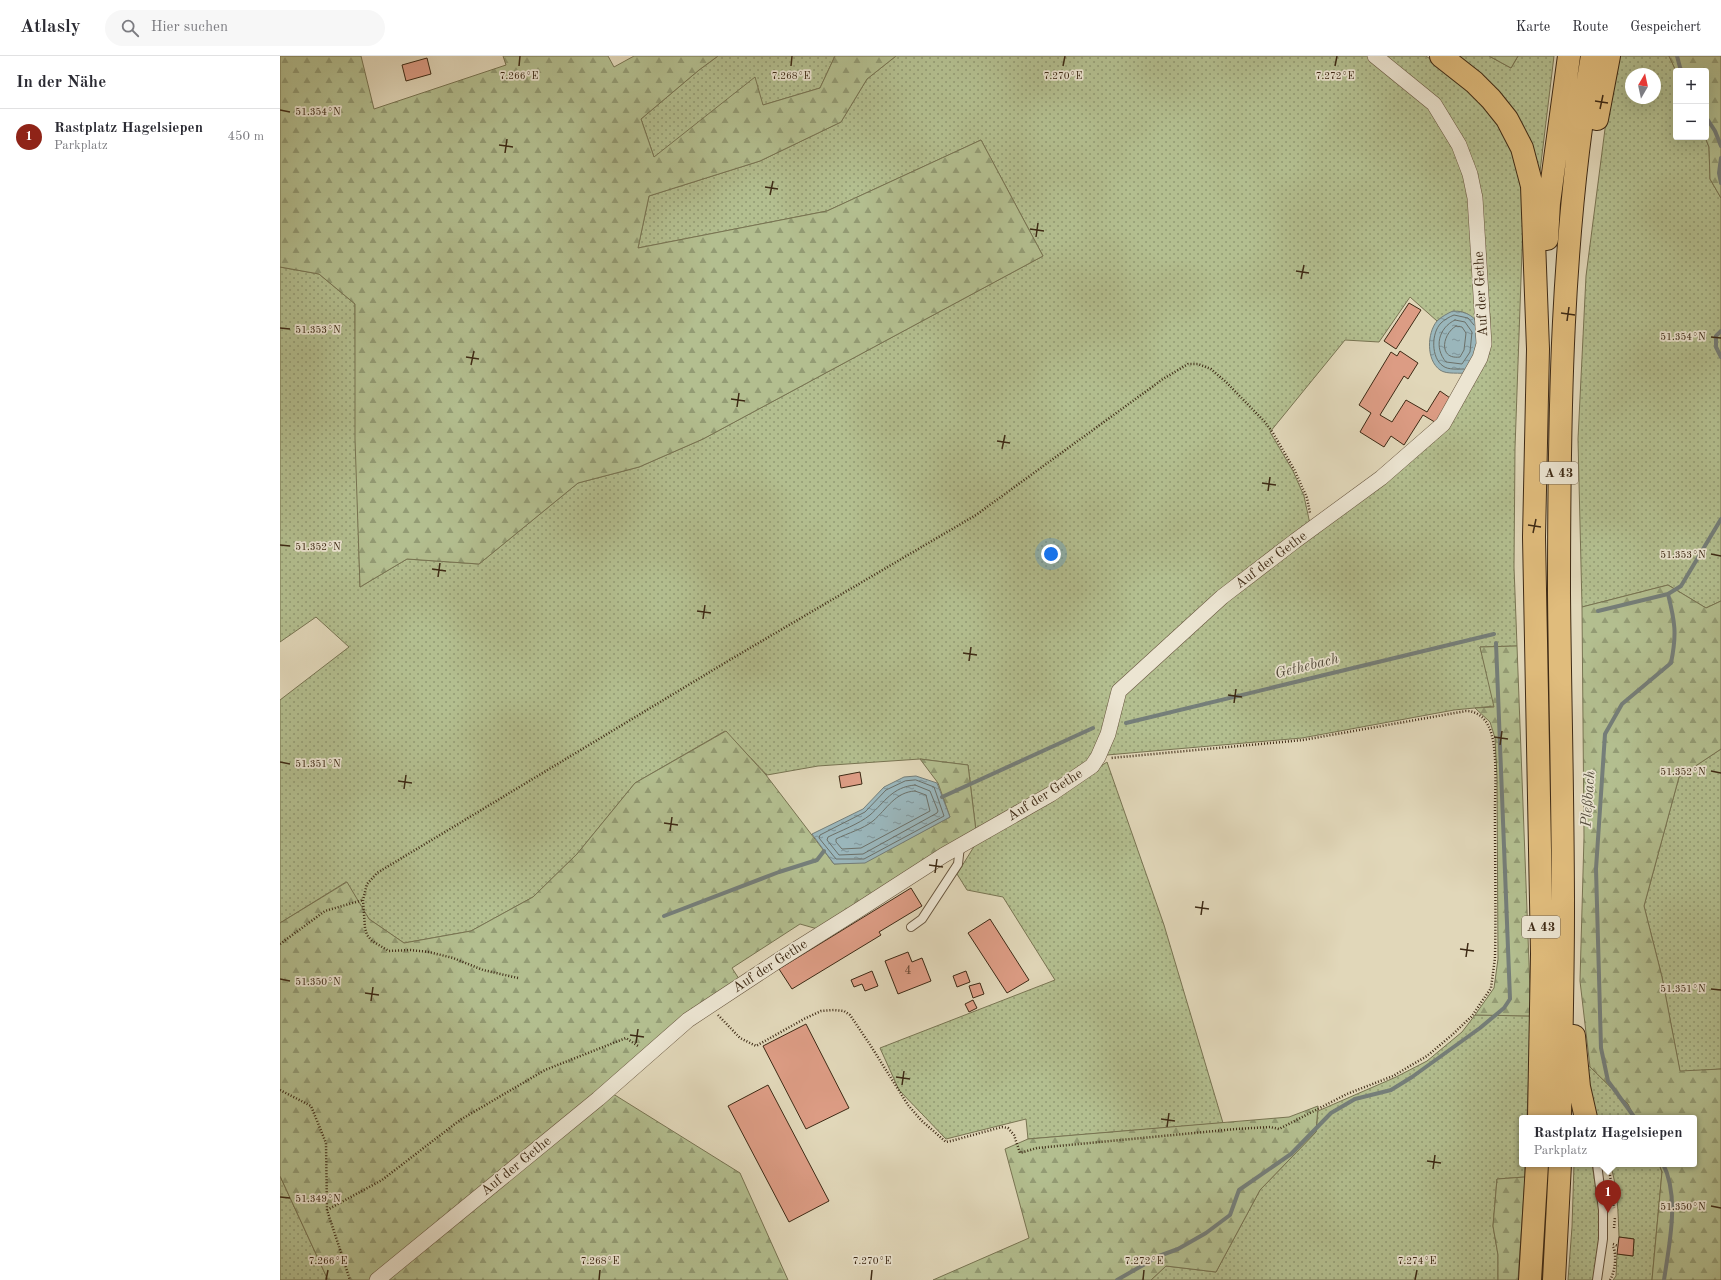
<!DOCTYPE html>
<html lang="de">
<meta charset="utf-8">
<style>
body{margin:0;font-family:"Old Standard TT",serif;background:#f7f7f7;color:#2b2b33}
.controls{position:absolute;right:12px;top:12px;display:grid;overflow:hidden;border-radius:4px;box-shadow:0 4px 16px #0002}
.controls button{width:36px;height:36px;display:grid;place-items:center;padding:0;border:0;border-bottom:1px solid #e1e1e2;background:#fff;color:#2b2b33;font:20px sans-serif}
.compass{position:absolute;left:1345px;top:12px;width:36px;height:36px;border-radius:50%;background:#fff;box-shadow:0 4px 16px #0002;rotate:9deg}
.you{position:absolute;left:771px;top:498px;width:14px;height:14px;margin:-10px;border:3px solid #fff;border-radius:50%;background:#1a73e8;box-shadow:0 0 0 6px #1a73e833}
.badge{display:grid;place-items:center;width:26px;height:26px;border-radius:50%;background:#8f2418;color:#fff;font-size:13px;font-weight:700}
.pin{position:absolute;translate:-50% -33px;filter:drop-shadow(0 1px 2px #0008)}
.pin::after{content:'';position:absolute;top:21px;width:14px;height:12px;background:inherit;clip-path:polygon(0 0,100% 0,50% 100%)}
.popup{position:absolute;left:1239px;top:1059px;width:178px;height:52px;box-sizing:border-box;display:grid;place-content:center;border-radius:4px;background:#fff;filter:drop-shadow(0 1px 3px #0005);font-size:13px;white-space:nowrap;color:#7c7c81}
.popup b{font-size:15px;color:#2b2b33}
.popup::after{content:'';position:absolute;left:50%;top:100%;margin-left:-8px;border:8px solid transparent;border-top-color:#fff}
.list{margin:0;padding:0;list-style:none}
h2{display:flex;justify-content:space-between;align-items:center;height:52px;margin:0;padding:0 16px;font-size:17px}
h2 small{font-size:13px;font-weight:400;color:#7c7c81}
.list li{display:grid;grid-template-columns:26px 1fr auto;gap:12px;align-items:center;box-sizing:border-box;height:56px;padding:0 16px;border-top:1px solid #e1e1e2}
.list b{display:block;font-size:15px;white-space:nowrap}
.list p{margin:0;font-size:13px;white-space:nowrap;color:#7c7c81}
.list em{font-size:13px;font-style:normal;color:#7c7c81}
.icon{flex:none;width:22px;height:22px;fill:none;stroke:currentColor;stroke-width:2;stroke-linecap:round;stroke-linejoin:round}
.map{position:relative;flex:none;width:1441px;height:1224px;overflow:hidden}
header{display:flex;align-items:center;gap:24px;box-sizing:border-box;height:56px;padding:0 20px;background:#fff;border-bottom:1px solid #e1e1e2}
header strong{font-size:19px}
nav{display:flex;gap:22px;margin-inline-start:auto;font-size:14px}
.search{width:280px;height:36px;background:#f7f7f7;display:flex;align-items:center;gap:10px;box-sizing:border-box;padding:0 14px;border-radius:22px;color:#7c7c81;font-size:15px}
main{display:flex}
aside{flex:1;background:#fff}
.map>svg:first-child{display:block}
.grass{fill:url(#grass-dots);stroke:#787452;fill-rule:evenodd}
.forest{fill:url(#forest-firs);stroke:#787452}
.water{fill:url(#water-ripples);stroke:#757e79}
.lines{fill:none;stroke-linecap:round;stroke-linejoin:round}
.shore{stroke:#6c7068;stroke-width:1}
.stream{stroke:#757e79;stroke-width:4}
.building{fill:#dc9c84;stroke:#3e2a15}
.service-casing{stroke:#67553e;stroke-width:10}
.minor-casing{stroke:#67553e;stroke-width:16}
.motorway-casing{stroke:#3e2a15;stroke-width:24}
.path{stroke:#3e2a15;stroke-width:2.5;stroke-dasharray:1 2;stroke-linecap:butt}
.service{stroke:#ece5d2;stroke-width:8}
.minor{stroke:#ece5d2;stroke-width:15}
.motorway{stroke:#e0bc7c;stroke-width:22}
.ticks{fill:none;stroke:#3e2a15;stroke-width:1.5}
.labels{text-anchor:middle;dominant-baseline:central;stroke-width:3.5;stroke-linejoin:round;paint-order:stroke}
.number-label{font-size:12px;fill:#664631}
.shield{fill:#ece5d2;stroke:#72624e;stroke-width:1}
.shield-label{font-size:13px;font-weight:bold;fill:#3e2a15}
.street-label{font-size:14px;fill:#3e2a15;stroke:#ece5d2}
.water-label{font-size:15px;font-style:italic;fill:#554d3e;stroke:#ece5d2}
.ticks-label{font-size:10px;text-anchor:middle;fill:#3e2a15;stroke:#ece5d2;stroke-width:3.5;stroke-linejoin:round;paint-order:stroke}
</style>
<header>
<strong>Atlasly</strong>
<div class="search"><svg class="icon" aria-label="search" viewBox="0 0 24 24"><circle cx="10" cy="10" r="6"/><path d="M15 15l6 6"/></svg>Hier suchen</div>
<nav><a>Karte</a><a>Route</a><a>Gespeichert</a></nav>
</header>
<main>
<aside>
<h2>In der Nähe<small></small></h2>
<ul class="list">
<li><span class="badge">1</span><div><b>Rastplatz Hagelsiepen</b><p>Parkplatz</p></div><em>450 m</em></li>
</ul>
</aside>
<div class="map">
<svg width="1441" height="1224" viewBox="0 0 1441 1224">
<defs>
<pattern id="grass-dots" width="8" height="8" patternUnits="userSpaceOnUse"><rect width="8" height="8" fill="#b3be8f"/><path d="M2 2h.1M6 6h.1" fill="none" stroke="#939b74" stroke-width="1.8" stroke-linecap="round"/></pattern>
<pattern id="forest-firs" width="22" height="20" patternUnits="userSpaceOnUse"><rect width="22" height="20" fill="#b3be8f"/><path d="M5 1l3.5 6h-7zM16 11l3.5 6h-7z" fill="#939b74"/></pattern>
<pattern id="water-ripples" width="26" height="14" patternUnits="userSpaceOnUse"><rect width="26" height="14" fill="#9ab6bb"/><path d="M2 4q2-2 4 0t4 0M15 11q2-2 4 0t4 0" fill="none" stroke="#7f9497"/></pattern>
</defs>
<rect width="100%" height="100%" fill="#e1d7b9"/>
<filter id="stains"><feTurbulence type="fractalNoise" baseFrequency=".005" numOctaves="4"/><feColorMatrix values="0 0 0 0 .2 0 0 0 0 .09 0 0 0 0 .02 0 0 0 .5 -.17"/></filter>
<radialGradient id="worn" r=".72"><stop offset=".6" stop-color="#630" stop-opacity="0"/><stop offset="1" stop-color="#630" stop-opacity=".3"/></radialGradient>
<path class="grass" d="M 438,0 L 555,0 L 540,32 L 483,49 L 374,101 L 361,63 L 419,14 Z
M 616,0 L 1146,0 L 1187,29 L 1216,59 L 1236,99 L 1244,139 L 1235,392 L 1234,511 L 1237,590 L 1200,591 L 1215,650 L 1174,654 L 1022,682 L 827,699 L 840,643 L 928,559 L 997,502 L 1062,456 L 1102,424 L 1165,369 L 1180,345 L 1205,297 L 1210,262 L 1206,224 L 1198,224 L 1200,270 C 1185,252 1176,251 1157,265 L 1130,241 L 1099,286 L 1065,284 L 990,376 L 1013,415 L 1024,440 L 1030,468 L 939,539 L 834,634 L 824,677 L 809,708 L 769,734 L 696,775 L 688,709 L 640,703 L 538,710 L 487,719 L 445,675 L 355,727 L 297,798 L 253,841 L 191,875 L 124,887 L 89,863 L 66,826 L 0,867 L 0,644 L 69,591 L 36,561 L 0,586 L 0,211 L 39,218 L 75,248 L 76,383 L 80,531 L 127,503 L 199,508 L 298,427 L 359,411 L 423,383 L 763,200 L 701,84 L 547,155 L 358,192 L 369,140 L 480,105 L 561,66 L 587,23 Z
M 1170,0 L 1209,0 L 1231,12 L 1238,0 L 1274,0 L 1258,132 L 1248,91 Z
M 1338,0 L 1389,0 L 1396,15 L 1396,81 L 1425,81 L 1429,91 L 1430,123 L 1441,142 L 1441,545 L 1426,552 L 1388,529 L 1302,551 L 1298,383 L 1306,220 L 1329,42 ZM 1351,18 L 1375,18 L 1375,42 L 1351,42 Z
M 1441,693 L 1441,1013 L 1400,1016 L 1382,921 L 1364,850 L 1399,721 Z
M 827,706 L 884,869 L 943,1067 L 748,1083 L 746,1063 L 666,1083 L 619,1034 L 600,992 L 775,924 L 723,841 L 687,834 L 677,818 L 695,789 L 775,740 Z
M 1195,959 L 1251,960 L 1247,1062 L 1242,1062 L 1242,1108 L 1245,1108 L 1245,1121 L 1217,1123 L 1213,1170 L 1218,1199 L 1218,1224 L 871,1224 L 886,1210 L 936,1216 L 980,1134 L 1036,1076 L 1038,1055 L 1116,1021 L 1147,1005 L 1182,976 Z
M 1303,1004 L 1348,1048 L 1355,1062 L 1311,1062 Z
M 1294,1108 L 1312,1108 L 1319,1150 L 1319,1181 L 1313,1224 L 1288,1224 L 1292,1171 Z
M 1330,1108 L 1379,1108 L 1382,1116 L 1372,1224 L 1333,1224 L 1336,1220 L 1337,1198 L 1353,1200 L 1354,1183 L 1339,1181 C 1338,1156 1338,1132 1330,1108 Z
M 0,1120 L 48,1224 L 0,1224 Z"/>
<path class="forest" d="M 0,0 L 81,0 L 94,53 L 226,9 L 223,0 L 328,0 L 334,11 L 354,0 L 438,0 L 419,14 L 361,63 L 374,101 L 475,21 L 483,49 L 540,32 L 555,0 L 616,0 L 587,23 L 561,66 L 480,105 L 369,140 L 358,192 L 547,155 L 701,84 L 763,200 L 423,383 L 359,411 L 298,427 L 199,508 L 127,503 L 80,531 L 75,383 L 75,248 L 39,218 L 0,211 Z
M 1209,0 L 1238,0 L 1231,12 Z
M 1389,0 L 1441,0 L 1441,142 L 1430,123 L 1429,91 L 1425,81 L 1426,15 L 1396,15 Z
M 1388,529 L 1426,552 L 1441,545 L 1441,693 L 1399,721 L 1364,850 L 1382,921 L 1400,1015 L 1441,1013 L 1441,1224 L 1372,1224 L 1382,1116 L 1379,1108 L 1414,1108 L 1414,1062 L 1355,1062 L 1348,1048 L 1310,1011 L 1300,925 L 1304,781 L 1302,551 Z
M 1237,590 L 1251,960 L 1195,959 L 1214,932 L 1218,903 L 1217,720 L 1215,682 L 1210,666 L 1195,652 L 1214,651 L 1200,591 Z
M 446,675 L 486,719 L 554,808 L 585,806 L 670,761 L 658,727 L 640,703 L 688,709 L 696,775 L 541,874 L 520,868 L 452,912 L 461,926 L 92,1224 L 48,1224 L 0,1120 L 0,867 L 67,826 L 89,863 L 124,887 L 191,875 L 253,841 L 297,798 L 355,727 Z
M 330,1036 L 460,1117 L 508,1224 L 103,1224 Z
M 1038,1050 L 1036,1076 L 980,1134 L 936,1216 L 886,1210 L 871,1224 L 653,1224 L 749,1182 L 725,1093 L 748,1083 L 1009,1061 Z
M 1245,1121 L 1238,1224 L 1218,1224 L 1218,1199 L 1213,1170 L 1217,1123 Z"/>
<path class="water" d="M 1173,255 C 1186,255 1198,261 1201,275 L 1188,318 C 1180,316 1167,319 1160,314 C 1146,304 1147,277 1157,265 C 1161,261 1168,257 1173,255 Z
M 636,720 L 657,727 L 670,761 L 585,807 L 554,808 L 532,778 L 583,753 L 604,731 L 624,721 Z"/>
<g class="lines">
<path class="shore" d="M 1175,264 L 1185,266 L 1192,276 L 1190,296 L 1182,308 L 1166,306 C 1154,292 1158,272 1175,264 Z
M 1176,270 L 1182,271 L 1186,277 L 1184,294 L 1180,301 C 1158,304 1162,278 1176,270 Z
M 1184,313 C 1178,313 1168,314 1163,310 C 1151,302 1151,277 1161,267 C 1164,264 1169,261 1174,259 L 1188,262 L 1194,269
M 636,724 L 654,731 L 664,760 L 584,803 L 556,803 L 539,782 L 540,779 L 585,756 L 606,734 L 625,725 Z
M 635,729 L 650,735 L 658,755 L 657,757 L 583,798 L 559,799 L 547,784 L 548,781 C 560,775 579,768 590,759 C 605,746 612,731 635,729 Z
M 635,735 L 646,739 L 650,755 L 581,792 L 562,793 L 556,786 L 556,783 C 568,777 583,773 593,765 C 607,753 615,736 635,735 Z"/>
<path class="stream" d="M 1397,0 L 1401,15
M 1426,61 L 1435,75 L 1441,90
M 1441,102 L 1439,117 L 1441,127
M 1441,275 L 1436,280 L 1436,291 L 1441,301
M 1318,555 L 1388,538 L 1401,530 L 1441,463
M 846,667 L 1214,578
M 662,741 L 813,672
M 384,860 L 499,816 L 537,804 L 544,795
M 1355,1062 L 1328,1025 L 1321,992 L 1316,813 L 1325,678 L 1342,648 L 1391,607 C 1397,578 1395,566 1388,538
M 1383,1108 C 1400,1140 1389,1190 1384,1224
M 837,1224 L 879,1200 L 898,1193 L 926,1177 L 950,1159 L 959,1134 L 1011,1098 L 1051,1057 L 1075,1043 L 1111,1034 L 1132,1021 L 1200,972 L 1224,952 L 1230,943 L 1216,587"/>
</g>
<path class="building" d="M 147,2 L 151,18 L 126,25 L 122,9 Z
M 1129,247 L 1141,254 L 1116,293 L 1104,285 Z
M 1120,295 L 1138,307 L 1128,323 L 1124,320 L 1100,359 L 1112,366 L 1126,344 L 1147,356 L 1160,335 L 1173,344 L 1158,368 L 1143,359 L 1124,389 L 1111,380 L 1104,391 L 1080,376 L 1091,357 L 1079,349 L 1111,296 L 1117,300 Z
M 580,716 L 582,728 L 561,732 L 559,720 Z
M 631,832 L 642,850 L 599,876 L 601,879 L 512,933 L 499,913 Z
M 710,863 L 749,924 L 727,937 L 688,877 Z
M 628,896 L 632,906 L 642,902 L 651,925 L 618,938 L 605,905 Z
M 592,915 L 598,930 L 585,935 L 582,928 L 574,931 L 571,924 Z
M 686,915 L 690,926 L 677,931 L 673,920 Z
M 700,927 L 704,938 L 693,942 L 689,930 Z
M 693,944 L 697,952 L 689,956 L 685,948 Z
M 526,968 L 569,1052 L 526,1073 L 483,990 Z
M 488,1029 L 549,1145 L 509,1166 L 448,1050 Z
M 1339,1181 L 1354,1183 L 1353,1200 L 1337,1198 Z"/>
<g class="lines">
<defs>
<path id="service" d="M 631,871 L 642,863 L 678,808 L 680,790
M 1317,1108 L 1323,1154 L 1323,1183 L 1317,1224"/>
<path id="minor" d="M 97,1224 L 318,1043 L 408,964 L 499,904 L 577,855 L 664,799 L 771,738 L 812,710 L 818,701 L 828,678 L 839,635 L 942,541 L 1015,485 L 1101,422 L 1163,368 L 1200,302 L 1204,288 L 1195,142 L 1190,118 L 1179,89 L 1154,48 L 1095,0"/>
<path id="motorway" d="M 1161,0 L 1194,26 L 1211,43 L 1227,63 L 1242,92 L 1252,130 L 1258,293 L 1254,481 L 1262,898 L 1259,1062
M 1317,63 L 1329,0
M 1267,183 L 1269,147 L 1289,0
M 1294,980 L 1299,1031 L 1306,1062
M 1280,1062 C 1281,993 1283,923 1283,854 C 1283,748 1280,643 1279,538 C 1279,359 1281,177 1312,0
M 1250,1224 L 1257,1108
M 1274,1224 L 1280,1108"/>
</defs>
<use href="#service" class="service-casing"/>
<use href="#minor" class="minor-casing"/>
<use href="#motorway" class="motorway-casing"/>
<path class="path" d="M 0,888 L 45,855 L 83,844
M 238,922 L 203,914 L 173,902 L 149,896 L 130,894 L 109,895 L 92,885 L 87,879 L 85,872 L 83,844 L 87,828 L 97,817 L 453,602 L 696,459 L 883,323 L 908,308 L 918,308 L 931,313 L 946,326 L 985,366 L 993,377 L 1015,415 L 1027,442 L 1030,457
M 438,959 L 460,982 L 476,990 L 524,963 L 541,955 L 554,954 L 564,955 L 570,959 L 589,987 L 628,1049 L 642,1065 L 666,1086 L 671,1085 L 722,1071 L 728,1072 L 734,1079 L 740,1097 L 757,1092 L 956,1073 L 990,1071 L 999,1073 L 1067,1038 L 1113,1020 L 1147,1000 L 1172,979 L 1192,960 L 1211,932 L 1215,902 C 1216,852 1215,803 1215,753 C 1215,732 1218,690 1209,671 C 1205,662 1197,655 1186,655 L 1023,684 L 831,702
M 0,1034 L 31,1050 L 46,1087 L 47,1154 L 70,1224
M 1330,1119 L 1334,1152
M 47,1154 L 102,1124 L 180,1064 L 265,1014 L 346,982 L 358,990
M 1334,1172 L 1335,1161
M 1333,1188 L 1338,1190
M 1330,1224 C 1335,1216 1337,1199 1333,1190"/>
<use href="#service" class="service"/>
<use href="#minor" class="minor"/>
<use href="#motorway" class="motorway"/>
</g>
<path class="ticks" d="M 239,10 L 240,0M 511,10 L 512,0M 783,10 L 785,0M 1055,10 L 1057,0M 1315,45 L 1328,47M 1320,53 L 1323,39M 0,54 L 10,56M 219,89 L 233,91M 225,97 L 227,83M 485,131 L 498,133M 490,139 L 493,125M 750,173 L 764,175M 756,181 L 758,167M 1016,215 L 1029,217M 1021,223 L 1024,209M 1281,257 L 1295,259M 1287,265 L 1289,251M 0,272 L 10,273M 1431,281 L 1441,282M 186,301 L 199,303M 191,309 L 194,295M 451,343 L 465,345M 457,351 L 459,337M 717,385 L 730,387M 722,393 L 725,379M 982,427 L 996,429M 988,435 L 990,421M 1248,469 L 1261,471M 1253,477 L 1256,463M 0,489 L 10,490M 1431,498 L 1441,500M 152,513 L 166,515M 158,521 L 160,507M 417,555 L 431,557M 423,563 L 425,549M 683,597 L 697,599M 689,605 L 691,591M 948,639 L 962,641M 954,647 L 956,633M 1214,681 L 1228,683M 1220,689 L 1222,675M 0,706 L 10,708M 1431,715 L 1441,717M 118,725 L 132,727M 124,733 L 126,719M 384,767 L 398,769M 390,775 L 392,761M 649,809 L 663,811M 655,817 L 657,803M 915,851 L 929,853M 921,859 L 923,845M 1180,893 L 1194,895M 1186,901 L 1188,887M 0,923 L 10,925M 1431,933 L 1441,934M 85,937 L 99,939M 91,945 L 93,931M 350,979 L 364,981M 356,987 L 358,973M 616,1021 L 630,1023M 622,1029 L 624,1015M 881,1063 L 895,1065M 887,1071 L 889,1057M 1147,1105 L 1161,1107M 1153,1113 L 1155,1099M 0,1141 L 10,1142M 1431,1150 L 1441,1152M 46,1224 L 48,1214M 319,1224 L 320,1214M 591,1224 L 592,1214M 863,1224 L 864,1214M 1135,1224 L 1137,1214"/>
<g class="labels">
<g class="number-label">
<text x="628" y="915">4</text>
</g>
<g class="shield">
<rect x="1260" y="406" width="38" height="22" rx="3"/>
<rect x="1242" y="860" width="38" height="22" rx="3"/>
</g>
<g class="shield-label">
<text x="1279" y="417">A 43</text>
<text x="1261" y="871">A 43</text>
</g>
<g class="street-label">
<text transform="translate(1201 238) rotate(-93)">Auf der Gethe</text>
<text transform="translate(991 504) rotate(-37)">Auf der Gethe</text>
<text transform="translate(765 739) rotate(-32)">Auf der Gethe</text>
<text transform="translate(490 910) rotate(-33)">Auf der Gethe</text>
<text transform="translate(236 1110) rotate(-39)">Auf der Gethe</text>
</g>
<g class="water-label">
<text transform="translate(1027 611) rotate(-14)">Gethebach</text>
<text transform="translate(1309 743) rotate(-86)">Pleßbach</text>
</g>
</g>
<g class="ticks-label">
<text x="239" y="23">7.266°E</text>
<text x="511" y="23">7.268°E</text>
<text x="783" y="23">7.270°E</text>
<text x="1055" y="23">7.272°E</text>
<text x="38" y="59">51.354°N</text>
<text x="38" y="277">51.353°N</text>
<text x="1403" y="284">51.354°N</text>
<text x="38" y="494">51.352°N</text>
<text x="1403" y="502">51.353°N</text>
<text x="38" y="711">51.351°N</text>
<text x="1403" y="719">51.352°N</text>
<text x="38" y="929">51.350°N</text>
<text x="1403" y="936">51.351°N</text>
<text x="38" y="1146">51.349°N</text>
<text x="1403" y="1154">51.350°N</text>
<text x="48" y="1208">7.266°E</text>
<text x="320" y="1208">7.268°E</text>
<text x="592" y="1208">7.270°E</text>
<text x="864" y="1208">7.272°E</text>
<text x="1137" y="1208">7.274°E</text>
</g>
<rect width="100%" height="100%" filter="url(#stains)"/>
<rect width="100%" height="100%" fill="url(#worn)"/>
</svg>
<div class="controls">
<button>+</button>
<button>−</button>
</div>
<svg class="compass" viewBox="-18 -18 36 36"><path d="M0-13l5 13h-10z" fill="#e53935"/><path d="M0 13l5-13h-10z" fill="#7c7c81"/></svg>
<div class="you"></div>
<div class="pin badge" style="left:1328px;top:1157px">1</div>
<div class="popup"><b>Rastplatz Hagelsiepen</b>Parkplatz</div>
</div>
</main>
